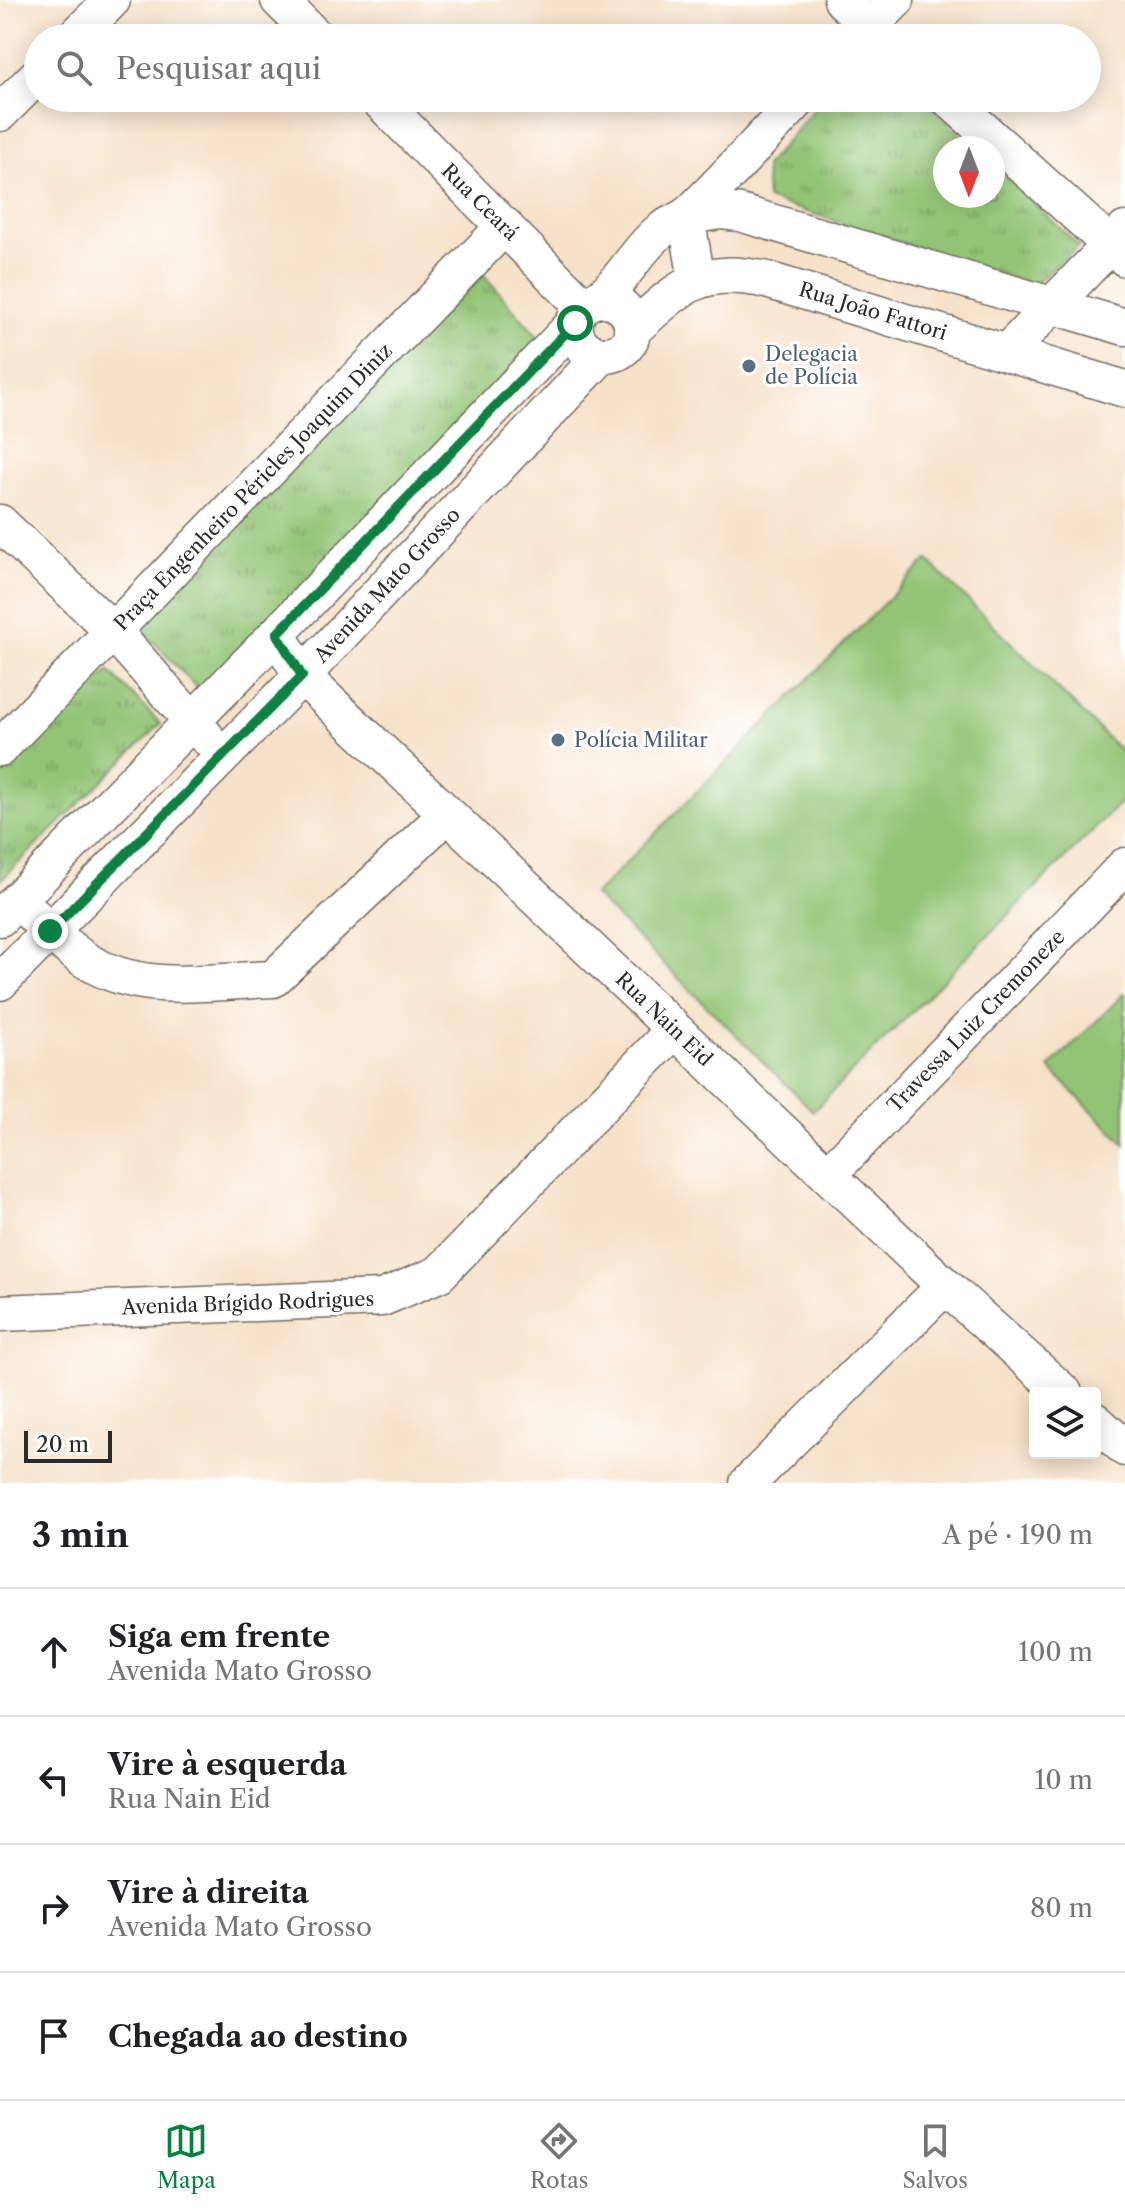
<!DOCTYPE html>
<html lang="pt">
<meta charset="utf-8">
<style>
body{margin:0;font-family:"Libre Caslon Text",serif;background:#f2f2f2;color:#202124}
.controls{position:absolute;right:24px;bottom:24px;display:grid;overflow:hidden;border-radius:8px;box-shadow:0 4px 20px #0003}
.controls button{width:72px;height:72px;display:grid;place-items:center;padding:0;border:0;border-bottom:2px solid #e0e0e0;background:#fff;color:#202124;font:40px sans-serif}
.compass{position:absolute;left:933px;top:136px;width:72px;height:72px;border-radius:50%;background:#fff;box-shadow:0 4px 20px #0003;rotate:180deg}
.scale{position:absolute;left:24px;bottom:20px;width:88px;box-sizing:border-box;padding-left:8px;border:4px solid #2b2b2b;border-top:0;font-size:22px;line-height:28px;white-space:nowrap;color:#2b2b2b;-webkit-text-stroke:6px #fff;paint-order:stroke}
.stop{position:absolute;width:24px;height:24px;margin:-18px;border:6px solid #0b8043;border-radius:50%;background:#fff}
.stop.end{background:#0b8043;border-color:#fff;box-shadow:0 2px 8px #0008}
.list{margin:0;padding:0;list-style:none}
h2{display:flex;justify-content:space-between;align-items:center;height:104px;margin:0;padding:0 32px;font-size:34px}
h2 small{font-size:26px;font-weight:400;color:#757577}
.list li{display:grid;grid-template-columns:52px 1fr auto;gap:24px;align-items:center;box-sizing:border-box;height:128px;padding:0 32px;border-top:2px solid #e0e0e0}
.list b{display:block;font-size:30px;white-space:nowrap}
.list p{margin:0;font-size:26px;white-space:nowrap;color:#757577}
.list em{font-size:26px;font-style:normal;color:#757577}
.icon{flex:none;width:44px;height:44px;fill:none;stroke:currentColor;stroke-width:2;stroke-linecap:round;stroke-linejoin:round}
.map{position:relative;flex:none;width:1125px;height:1483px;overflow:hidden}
.search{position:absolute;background:#fff;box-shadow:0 4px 20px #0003;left:24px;right:24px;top:24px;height:88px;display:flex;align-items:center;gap:20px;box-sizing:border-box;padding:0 28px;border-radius:44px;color:#757577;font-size:30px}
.sheet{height:616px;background:#fff}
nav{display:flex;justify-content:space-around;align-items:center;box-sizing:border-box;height:112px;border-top:2px solid #e0e0e0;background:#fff;font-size:22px;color:#757577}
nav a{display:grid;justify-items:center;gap:4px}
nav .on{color:#0b8043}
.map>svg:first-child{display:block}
.park{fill:url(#park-tufts);stroke:#5e7850;stroke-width:2}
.pitch{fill:#92c475;stroke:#5e7850;stroke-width:2}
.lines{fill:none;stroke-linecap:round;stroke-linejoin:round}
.minor-casing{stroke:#726b62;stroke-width:39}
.minor{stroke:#fff;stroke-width:36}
.route{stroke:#0b8043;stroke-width:10}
.service-dot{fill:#5c6f8a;stroke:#fff;stroke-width:3}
.labels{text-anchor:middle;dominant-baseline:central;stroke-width:6;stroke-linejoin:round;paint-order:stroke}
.street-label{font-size:20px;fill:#2b2b2b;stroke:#fff}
.service-label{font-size:20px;fill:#4e5e75;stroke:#fff;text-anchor:start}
</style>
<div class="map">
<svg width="1125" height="1483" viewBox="0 0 1125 1483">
<defs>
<pattern id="park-tufts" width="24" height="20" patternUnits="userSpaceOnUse" patternTransform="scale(2)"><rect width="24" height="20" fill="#92c475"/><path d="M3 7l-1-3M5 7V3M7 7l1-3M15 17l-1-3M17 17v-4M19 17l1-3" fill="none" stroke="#779f60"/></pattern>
</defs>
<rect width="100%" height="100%" fill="#fff"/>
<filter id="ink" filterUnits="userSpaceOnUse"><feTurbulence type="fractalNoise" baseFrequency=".0125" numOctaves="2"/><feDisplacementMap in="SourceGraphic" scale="16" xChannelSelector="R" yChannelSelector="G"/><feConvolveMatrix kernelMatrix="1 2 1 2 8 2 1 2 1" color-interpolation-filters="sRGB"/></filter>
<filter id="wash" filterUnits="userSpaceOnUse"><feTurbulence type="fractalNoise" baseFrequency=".006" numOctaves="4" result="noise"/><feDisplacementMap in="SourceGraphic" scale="32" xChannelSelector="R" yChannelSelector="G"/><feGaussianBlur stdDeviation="1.8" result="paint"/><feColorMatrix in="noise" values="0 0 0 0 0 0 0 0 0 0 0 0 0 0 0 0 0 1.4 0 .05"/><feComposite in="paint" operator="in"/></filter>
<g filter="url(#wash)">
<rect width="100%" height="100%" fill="#f6e2c9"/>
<path class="park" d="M 824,98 L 922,98 L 975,148 L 945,148 L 945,196 L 993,196 L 993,165 L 1079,246 L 1034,285 L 767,199 L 765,166 Z
M 483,274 L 539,338 L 199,690 L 137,625 Z
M 109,671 L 161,724 L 0,881 L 0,776 Z"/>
<path class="pitch" d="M 927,560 L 1125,755 L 1125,798 L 813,1111 L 594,895 Z
M 1125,993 L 1125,1144 L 1049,1068 Z"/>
</g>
<g filter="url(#ink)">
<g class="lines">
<defs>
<path id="minor" d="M 279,0 L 317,38
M 842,0 L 882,38
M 74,38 L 112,0
M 858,38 L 896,0
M 377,98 L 583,306
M 948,98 L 1125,258
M 0,113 L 38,75
M 686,216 L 721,211 L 740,213 L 1125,327
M 686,216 L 697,280
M 600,298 C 643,303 641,353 606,355 C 584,356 567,333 578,313 C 583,302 594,302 602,296 C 624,278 637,250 659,232 C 668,224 681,221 690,213 C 728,176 764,136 800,98
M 632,330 C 682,286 698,266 767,280 L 1125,389
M 1007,352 L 1125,230
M 0,523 L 113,631 L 206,737
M 277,634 L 302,676 L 945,1286 L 1064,1393
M 0,748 L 505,226
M 33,915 C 52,932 72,954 96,966 C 149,994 215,981 273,979 L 447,814
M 0,918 L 277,634 L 575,323
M 0,982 L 302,676 L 602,355
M 828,1175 L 1125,866
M 0,1313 L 382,1298 L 439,1274 L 674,1030
M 1095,1421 L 1125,1448
M 748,1483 L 945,1286"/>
</defs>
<use href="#minor" class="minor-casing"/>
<use href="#minor" class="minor"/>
</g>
</g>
<g class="lines" filter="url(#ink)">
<path class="route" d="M 50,931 L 302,676 L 277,634 L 575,323"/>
</g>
<g class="service-dot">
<circle cx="749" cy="366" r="8"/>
<circle cx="558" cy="740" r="8"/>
</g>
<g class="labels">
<g class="street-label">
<text transform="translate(480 202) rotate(45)">Rua Ceará</text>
<text transform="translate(873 311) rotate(17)">Rua João Fattori</text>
<text transform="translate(253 487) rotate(-46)">Praça Engenheiro Péricles Joaquim Diniz</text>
<text transform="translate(387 585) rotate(-47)">Avenida Mato Grosso</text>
<text transform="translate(664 1019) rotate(44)">Rua Nain Eid</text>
<text transform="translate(976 1021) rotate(-46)">Travessa Luiz Cremoneze</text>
<text transform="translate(248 1303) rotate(-2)">Avenida Brígido Rodrigues</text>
</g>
<g class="service-label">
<text x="765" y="354">Delegacia<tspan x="765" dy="23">de Polícia</tspan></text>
<text x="574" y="740">Polícia Militar</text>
</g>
</g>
</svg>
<div class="controls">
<button><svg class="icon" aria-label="layers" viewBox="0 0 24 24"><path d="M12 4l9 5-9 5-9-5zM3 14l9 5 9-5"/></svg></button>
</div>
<svg class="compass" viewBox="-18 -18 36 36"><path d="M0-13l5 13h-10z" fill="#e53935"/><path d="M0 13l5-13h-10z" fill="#757577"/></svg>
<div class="scale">20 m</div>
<div class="stop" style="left:575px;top:323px"></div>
<div class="stop end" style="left:50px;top:931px"></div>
<div class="search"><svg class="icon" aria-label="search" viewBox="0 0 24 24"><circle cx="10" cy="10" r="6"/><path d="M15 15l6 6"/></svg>Pesquisar aqui</div>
</div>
<section class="sheet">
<h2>3 min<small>A pé · 190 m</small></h2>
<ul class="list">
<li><svg class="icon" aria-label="ahead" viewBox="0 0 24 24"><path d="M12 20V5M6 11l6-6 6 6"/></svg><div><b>Siga em frente</b><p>Avenida Mato Grosso</p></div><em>100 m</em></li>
<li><svg class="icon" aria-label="left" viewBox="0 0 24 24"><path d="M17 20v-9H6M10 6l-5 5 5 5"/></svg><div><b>Vire à esquerda</b><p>Rua Nain Eid</p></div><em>10 m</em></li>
<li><svg class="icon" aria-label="right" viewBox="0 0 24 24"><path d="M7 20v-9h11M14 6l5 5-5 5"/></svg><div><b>Vire à direita</b><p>Avenida Mato Grosso</p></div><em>80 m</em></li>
<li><svg class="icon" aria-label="arrive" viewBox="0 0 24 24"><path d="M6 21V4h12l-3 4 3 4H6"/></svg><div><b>Chegada ao destino</b></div></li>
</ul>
</section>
<nav>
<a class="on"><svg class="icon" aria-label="map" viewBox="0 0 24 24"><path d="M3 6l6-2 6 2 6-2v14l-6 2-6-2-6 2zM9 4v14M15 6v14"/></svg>Mapa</a>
<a><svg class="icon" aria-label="directions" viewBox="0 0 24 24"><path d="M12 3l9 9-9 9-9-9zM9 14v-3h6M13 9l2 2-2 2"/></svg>Rotas</a>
<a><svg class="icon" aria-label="saved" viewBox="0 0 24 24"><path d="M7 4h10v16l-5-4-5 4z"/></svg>Salvos</a>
</nav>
